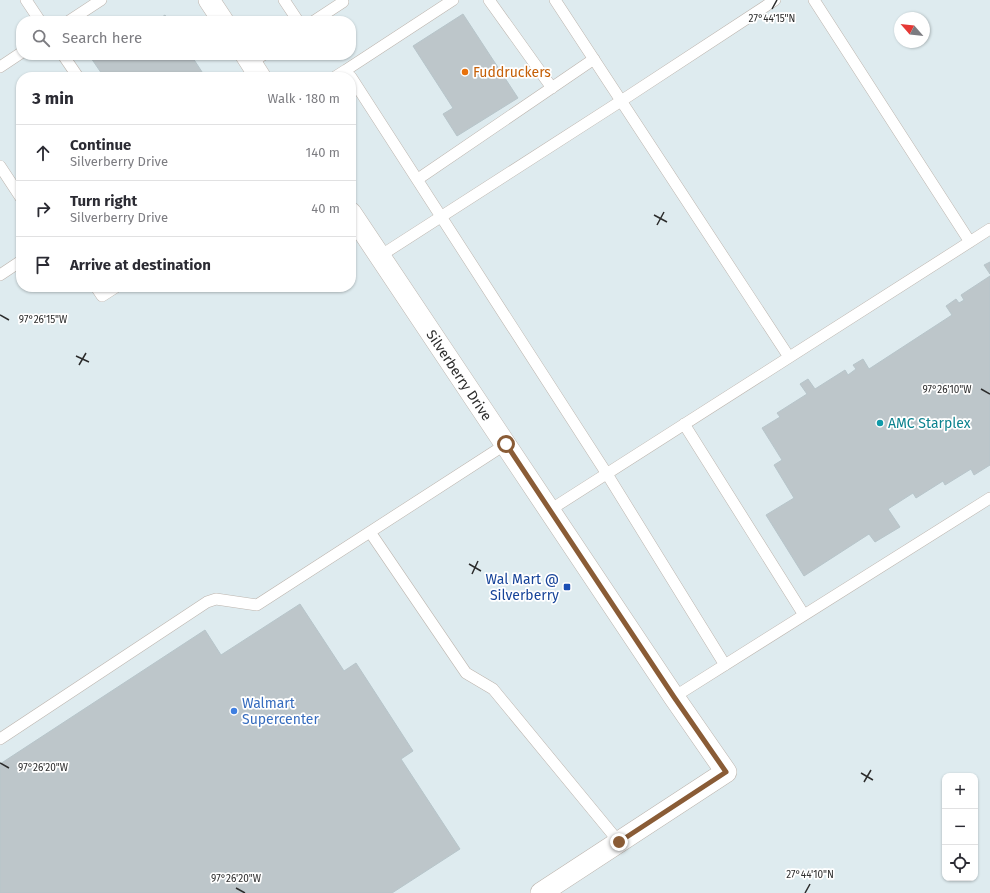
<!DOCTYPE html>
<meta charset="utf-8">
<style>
body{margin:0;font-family:"Fira Sans",sans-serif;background:#f7f7f7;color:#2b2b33}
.controls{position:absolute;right:12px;bottom:12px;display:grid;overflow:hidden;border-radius:8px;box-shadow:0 1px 3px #0004}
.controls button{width:36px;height:36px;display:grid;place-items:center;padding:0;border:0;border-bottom:1px solid #e1e1e2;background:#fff;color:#2b2b33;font:20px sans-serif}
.compass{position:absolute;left:894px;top:12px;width:36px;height:36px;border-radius:50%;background:#fff;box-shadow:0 1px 3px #0004;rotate:298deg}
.stop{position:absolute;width:12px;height:12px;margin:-9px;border:3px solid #8a5c36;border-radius:50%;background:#fff}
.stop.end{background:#8a5c36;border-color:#fff;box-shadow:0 1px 4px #0008}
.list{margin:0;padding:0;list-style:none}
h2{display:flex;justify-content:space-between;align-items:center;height:52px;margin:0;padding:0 16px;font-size:17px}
h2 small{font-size:13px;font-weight:400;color:#7c7c81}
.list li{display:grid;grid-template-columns:26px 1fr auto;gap:12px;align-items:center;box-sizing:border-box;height:56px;padding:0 16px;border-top:1px solid #e1e1e2}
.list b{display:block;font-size:15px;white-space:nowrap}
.list p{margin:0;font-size:13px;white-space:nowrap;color:#7c7c81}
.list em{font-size:13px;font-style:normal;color:#7c7c81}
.icon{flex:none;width:22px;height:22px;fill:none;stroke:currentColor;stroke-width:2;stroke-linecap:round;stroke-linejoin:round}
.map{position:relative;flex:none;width:990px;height:893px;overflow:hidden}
.search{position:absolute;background:#fff;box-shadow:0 1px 3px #0004;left:16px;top:16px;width:340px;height:44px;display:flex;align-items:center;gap:10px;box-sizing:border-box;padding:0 14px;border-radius:16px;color:#7c7c81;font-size:15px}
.panel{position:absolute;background:#fff;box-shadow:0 1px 3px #0004;left:16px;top:72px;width:340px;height:220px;border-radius:16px}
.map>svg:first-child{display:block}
.building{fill:#bdc6ca;stroke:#b7c5ca}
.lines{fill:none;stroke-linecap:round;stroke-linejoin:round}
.lane-casing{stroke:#bdb5ae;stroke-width:12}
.street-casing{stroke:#bdb5ae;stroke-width:22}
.lane{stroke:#fff;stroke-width:11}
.street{stroke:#fff;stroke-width:21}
.route{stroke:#8a5c36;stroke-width:5}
.ticks{fill:none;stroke:#2c2c2c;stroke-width:1.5}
.food-dot{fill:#e8710a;stroke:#fff;stroke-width:1.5}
.culture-dot{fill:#0f9aa8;stroke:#fff;stroke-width:1.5}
.transit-dot{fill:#1a4fb4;stroke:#fff;stroke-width:1.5}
.shop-dot{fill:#3f7fe0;stroke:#fff;stroke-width:1.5}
.labels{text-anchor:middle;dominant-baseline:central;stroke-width:3.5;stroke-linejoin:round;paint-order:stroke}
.food-label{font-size:14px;fill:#c56008;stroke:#fff;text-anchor:start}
.street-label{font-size:14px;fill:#2c2c2c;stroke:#fff}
.culture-label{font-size:14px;fill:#0d838f;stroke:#fff;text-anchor:start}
.transit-label{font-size:14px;fill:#164399;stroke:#fff;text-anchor:end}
.shop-label{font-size:14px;fill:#366cbe;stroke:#fff;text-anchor:start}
.ticks-label{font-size:10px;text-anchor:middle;fill:#2c2c2c;stroke:#fff;stroke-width:3.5;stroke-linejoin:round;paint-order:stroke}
</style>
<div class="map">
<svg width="990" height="893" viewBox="0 0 990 893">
<rect width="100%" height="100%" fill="#deebef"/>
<path class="building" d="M 463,14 L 518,98 L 457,136 L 443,114 L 453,108 L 413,46 Z
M 165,15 L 169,21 L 156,21 Z
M 89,55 L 191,55 L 204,75 L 200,77 L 104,77 Z
M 990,262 L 990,274 L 984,265 Z
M 990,276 L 990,465 L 974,475 L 971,469 L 945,485 L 943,481 L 916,498 L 913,493 L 888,509 L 900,527 L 875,542 L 869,534 L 804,576 L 766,515 L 794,498 L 774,465 L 782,460 L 762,428 L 780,417 L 777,413 L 807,394 L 800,384 L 808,379 L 815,389 L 845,370 L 848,375 L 856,369 L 853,365 L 863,359 L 869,369 L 952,315 L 946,306 L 956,299 L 959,303 L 964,300 L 961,295 Z
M 300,604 L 344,671 L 356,663 L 413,751 L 401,759 L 460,849 L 392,893 L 0,893 L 0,764 L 205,630 L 221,655 Z"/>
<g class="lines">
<defs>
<path id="lane" d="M 26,0 L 40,21
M 284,0 L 298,21
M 489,0 L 552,88
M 555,0 L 789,357
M 814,0 L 970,242
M 69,21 L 101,0
M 314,21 L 343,2
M 63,55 L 78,77
M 251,63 L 263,55
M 0,67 L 21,53
M 346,70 L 453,0
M 335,77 L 346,70 L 349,75
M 351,77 L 607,474 L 725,665
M 0,166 L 21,198
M 418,179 L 594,59
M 380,256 L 621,101 L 775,0
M 0,275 L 21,261
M 96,287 L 102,296 L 116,287
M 684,424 L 804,615
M 550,510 L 990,229
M 370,532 L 466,673 L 493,689 L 619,842
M 674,697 L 990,498
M 0,739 L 207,602 L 216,599 L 257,605 L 506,444"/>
<g id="street">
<path d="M 209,0 L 223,21"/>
<path d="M 246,55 L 260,77"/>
<path id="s1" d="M 351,213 L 674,697 L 726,772 L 541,893"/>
</g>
</defs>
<use href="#lane" class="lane-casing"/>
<use href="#street" class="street-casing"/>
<use href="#lane" class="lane"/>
<use href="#street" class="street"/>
</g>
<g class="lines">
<path class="route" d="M 506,444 L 674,697 L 726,772 L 619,842"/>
</g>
<path class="ticks" d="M 772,9 L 777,0M 654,215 L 667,222M 657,225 L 664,212M 0,315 L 9,320M 76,356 L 89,362M 79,365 L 86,353M 981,389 L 990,394M 469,564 L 481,571M 472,574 L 478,561M 0,763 L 9,768M 861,773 L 873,780M 864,782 L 871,770M 236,888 L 245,893M 805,893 L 810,884"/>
<circle class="food-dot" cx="465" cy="72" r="4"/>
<circle class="culture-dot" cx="880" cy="423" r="4"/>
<rect class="transit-dot" x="563" y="583" width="8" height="8" rx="2"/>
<circle class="shop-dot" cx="234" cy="711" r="4"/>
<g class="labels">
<g class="food-label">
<text x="473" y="72">Fuddruckers</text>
</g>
<g class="street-label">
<text stroke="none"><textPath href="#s1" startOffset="195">Silverberry Drive</textPath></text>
</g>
<g class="culture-label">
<text x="888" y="423">AMC Starplex</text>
</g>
<g class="transit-label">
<text x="559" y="579">Wal Mart @<tspan x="559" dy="16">Silverberry</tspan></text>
</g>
<g class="shop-label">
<text x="242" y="703">Walmart<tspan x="242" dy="16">Supercenter</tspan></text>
</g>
</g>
<g class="ticks-label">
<text x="772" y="22">27°44'15"N</text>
<text x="43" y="323">97°26'15"W</text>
<text x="947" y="393">97°26'10"W</text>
<text x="43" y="771">97°26'20"W</text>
<text x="810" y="878">27°44'10"N</text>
<text x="236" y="882">97°26'20"W</text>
</g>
</svg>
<div class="controls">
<button>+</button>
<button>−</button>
<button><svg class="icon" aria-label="locate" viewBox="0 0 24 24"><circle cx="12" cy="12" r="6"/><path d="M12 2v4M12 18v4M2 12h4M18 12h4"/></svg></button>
</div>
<svg class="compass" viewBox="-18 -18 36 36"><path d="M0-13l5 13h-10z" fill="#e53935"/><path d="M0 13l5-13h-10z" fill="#7c7c81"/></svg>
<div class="stop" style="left:506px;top:444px"></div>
<div class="stop end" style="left:619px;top:842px"></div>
<div class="search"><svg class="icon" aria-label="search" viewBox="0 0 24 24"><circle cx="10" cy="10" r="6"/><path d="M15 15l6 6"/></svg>Search here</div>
<section class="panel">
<h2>3 min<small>Walk · 180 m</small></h2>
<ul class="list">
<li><svg class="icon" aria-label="ahead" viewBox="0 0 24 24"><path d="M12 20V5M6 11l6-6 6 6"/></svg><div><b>Continue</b><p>Silverberry Drive</p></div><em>140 m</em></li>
<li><svg class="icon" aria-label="right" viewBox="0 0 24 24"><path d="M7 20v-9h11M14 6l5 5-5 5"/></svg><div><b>Turn right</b><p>Silverberry Drive</p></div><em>40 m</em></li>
<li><svg class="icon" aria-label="arrive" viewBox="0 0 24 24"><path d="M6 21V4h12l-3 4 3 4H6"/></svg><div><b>Arrive at destination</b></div></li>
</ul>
</section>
</div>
